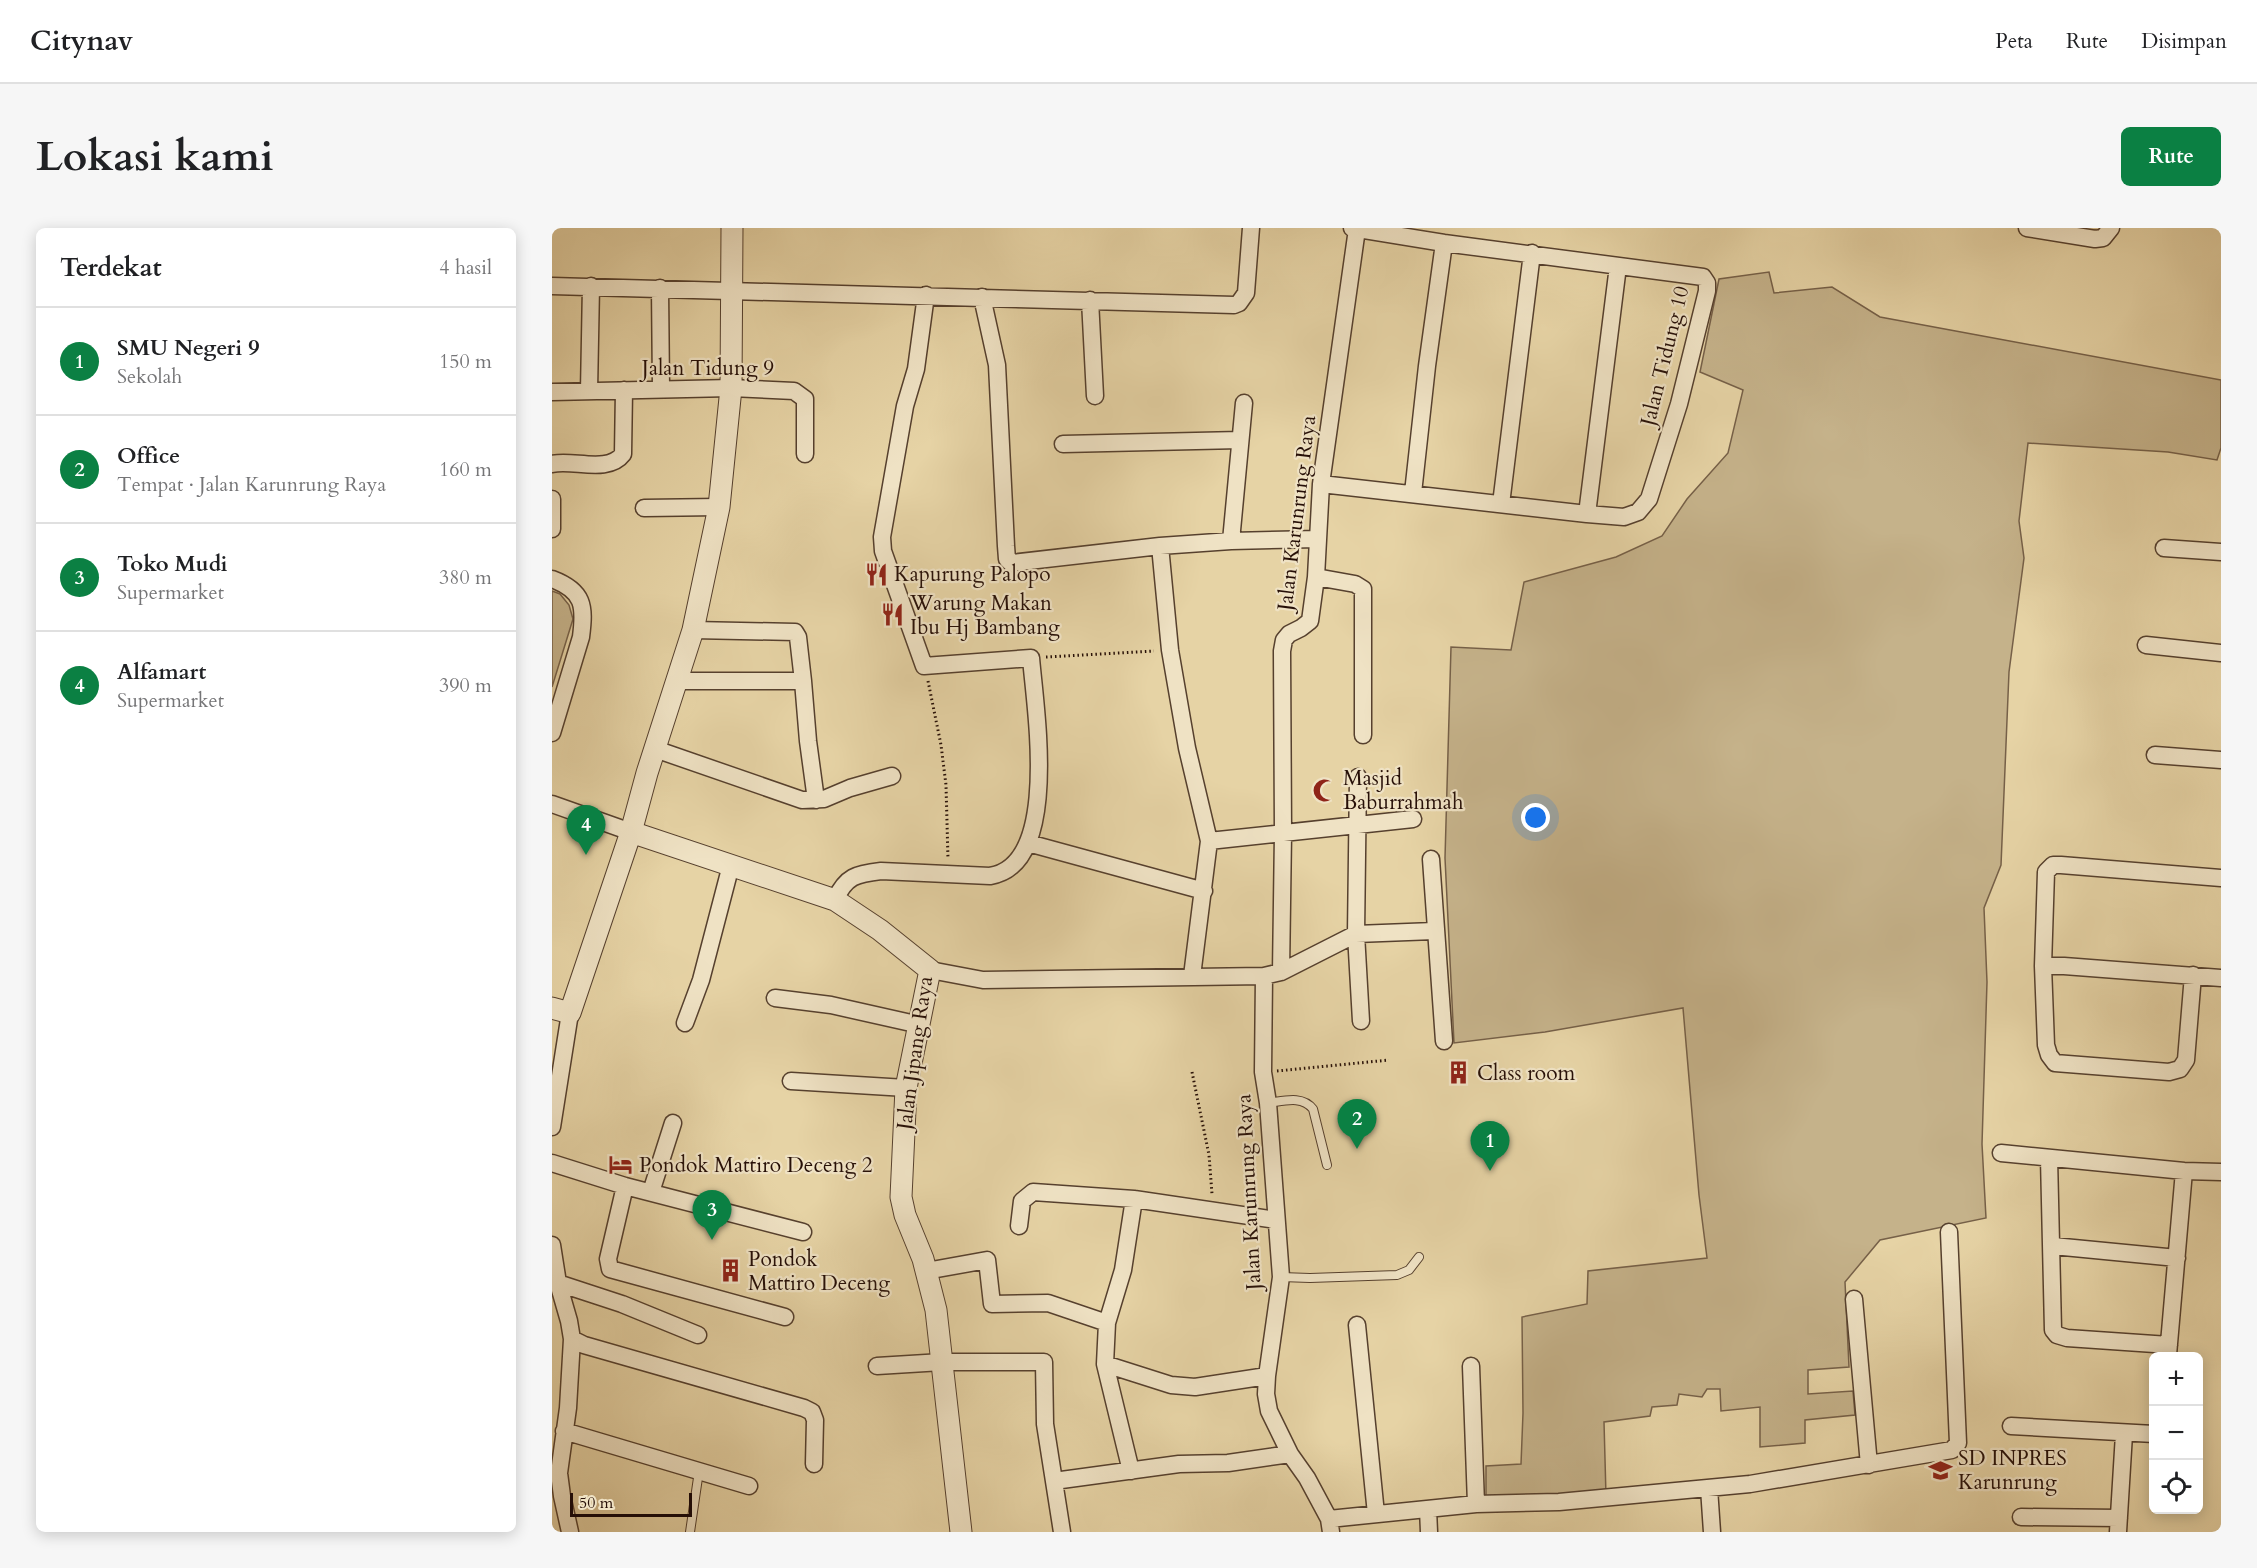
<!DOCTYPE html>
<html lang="id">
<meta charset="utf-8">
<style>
body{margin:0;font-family:Cardo,serif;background:#f6f6f6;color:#202124}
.controls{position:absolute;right:18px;bottom:18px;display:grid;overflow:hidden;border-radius:9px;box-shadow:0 3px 15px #0003}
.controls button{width:54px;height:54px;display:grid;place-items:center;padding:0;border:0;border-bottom:2px solid #e0e0e0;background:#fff;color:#202124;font:30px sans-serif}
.scale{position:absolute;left:18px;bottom:15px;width:122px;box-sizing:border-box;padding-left:6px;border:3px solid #260f07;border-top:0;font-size:16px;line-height:21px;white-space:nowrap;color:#260f07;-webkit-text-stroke:4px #efe2c4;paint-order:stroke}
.you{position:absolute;left:984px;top:590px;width:21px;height:21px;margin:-15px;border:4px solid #fff;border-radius:50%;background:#1a73e8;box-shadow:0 0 0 9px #1a73e833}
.badge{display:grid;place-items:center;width:39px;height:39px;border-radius:50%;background:#0b8043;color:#fff;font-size:20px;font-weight:700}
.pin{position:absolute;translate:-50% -50px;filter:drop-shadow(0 2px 3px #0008)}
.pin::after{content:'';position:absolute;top:32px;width:21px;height:18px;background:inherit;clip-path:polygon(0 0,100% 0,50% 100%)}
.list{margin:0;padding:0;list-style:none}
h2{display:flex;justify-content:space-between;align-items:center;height:78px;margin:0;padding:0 24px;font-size:26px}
h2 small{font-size:20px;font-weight:400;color:#757577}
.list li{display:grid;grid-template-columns:39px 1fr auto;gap:18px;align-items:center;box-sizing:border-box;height:108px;padding:0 24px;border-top:2px solid #e0e0e0}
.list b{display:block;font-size:22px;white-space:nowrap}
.list p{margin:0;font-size:20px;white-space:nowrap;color:#757577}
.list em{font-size:20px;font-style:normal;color:#757577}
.icon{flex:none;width:33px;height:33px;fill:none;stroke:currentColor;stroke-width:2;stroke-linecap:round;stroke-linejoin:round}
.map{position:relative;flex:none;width:1669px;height:1304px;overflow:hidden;border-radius:9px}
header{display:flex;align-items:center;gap:36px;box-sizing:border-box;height:84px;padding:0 30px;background:#fff;border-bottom:2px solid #e0e0e0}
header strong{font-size:28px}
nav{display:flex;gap:33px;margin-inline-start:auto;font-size:21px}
.intro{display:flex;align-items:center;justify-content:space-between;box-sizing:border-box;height:144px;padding:0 36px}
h1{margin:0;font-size:42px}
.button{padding:15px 27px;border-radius:9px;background:#0b8043;color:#fff;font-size:21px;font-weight:700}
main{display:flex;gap:36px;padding:0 36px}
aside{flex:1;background:#fff;border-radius:9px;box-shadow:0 3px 15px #0003}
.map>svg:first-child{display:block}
.green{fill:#c5b28a;stroke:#766048;stroke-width:1.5}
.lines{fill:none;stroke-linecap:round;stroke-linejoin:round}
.service-casing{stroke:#56402e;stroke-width:10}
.minor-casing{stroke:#56402e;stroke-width:19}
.tertiary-casing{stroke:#56402e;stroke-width:23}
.path{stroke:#260f07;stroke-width:3;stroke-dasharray:1.5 3;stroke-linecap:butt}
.service{stroke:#efe2c4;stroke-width:8}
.minor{stroke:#efe2c4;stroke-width:16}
.tertiary{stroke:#efe2c4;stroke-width:21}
.labels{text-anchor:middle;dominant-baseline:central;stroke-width:4.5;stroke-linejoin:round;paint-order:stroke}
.street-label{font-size:21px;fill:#260f07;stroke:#efe2c4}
.poi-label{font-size:21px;fill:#260f07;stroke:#efe2c4;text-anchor:start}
</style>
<header>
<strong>Citynav</strong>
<nav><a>Peta</a><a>Rute</a><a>Disimpan</a></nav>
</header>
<div class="intro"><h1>Lokasi kami</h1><a class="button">Rute</a></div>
<main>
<aside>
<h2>Terdekat<small>4 hasil</small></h2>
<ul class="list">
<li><span class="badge">1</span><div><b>SMU Negeri 9</b><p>Sekolah</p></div><em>150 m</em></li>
<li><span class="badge">2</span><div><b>Office</b><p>Tempat · Jalan Karunrung Raya</p></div><em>160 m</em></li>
<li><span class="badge">3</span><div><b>Toko Mudi</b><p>Supermarket</p></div><em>380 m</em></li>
<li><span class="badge">4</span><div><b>Alfamart</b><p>Supermarket</p></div><em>390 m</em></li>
</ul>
</aside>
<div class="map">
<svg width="1669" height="1304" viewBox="0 0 1669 1304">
<rect width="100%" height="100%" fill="#e6d3a5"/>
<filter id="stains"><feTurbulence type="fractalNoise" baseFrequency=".00333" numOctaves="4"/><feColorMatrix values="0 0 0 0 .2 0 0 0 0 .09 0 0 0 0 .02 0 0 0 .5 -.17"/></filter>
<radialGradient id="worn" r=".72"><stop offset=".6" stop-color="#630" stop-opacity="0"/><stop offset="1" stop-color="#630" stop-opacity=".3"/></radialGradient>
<path class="green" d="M 1217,44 L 1222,65 L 1280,59 L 1328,89 L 1669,152 L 1669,220 L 1665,232 L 1616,224 L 1476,215 L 1467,293 L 1472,330 L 1457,444 L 1449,637 L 1432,680 L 1435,754 L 1430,916 L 1434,990 L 1328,1012 L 1293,1054 L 1297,1139 L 1256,1142 L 1256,1166 L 1301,1163 L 1303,1187 L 1253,1192 L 1253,1215 L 1208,1219 L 1208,1179 L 1169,1183 L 1168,1161 L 1155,1161 L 1150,1169 L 1127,1166 L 1125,1177 L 1100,1179 L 1098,1188 L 1052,1194 L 1054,1268 L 934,1275 L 934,1238 L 969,1236 L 971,1185 L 970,1089 L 1035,1076 L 1036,1043 L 1155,1030 L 1147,967 L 1131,780 L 993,804 L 902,815 L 893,630 L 899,419 L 959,422 L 972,354 L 1064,329 L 1110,308 L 1135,271 L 1176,225 L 1191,162 L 1148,144 L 1167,51 Z
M 0,363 L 8,366 L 17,377 L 21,391 L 0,459 Z"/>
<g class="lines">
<defs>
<path id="service" d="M 716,875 C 732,873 750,867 761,881 L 775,937
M 729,1049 L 758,1050 L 845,1047 L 857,1042 L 867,1029
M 138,1304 L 147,1243"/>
<path id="minor" d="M 1475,0 L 1543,11 L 1551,10 L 1559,0
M 0,58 L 682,77 L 687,75 L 694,65 L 699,0
M 108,60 L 109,161
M 430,69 L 445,137 L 454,318 L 455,331 L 459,335 L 608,318 L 679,313 L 766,311
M 538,72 L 543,168
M 37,163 L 39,58
M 0,164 L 179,160 L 242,163 L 253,171 L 253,226
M 511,216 L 688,212
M 0,236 C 21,231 56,246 71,226 L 72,162
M 769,256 L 1035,286 L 1072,289 L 1086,284 L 1097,271 L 1127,176 L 1155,63 L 1155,55 L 1151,49 L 892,15 L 800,0
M 861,265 L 875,138 L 892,15
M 0,271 L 0,301
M 949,276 L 980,25
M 92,280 L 167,279
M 1035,286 L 1066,38
M 679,313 L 692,175
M 608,318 L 618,422 L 635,520 L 657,613 L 640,748
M 1612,320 L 1669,324
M 764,349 L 803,356 L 811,361 L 811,507
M 0,351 C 32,363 33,378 29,409 L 0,505
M 1594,417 L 1669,425
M 126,453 L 251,453 L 246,409 L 243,404 L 141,402
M 251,453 L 256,513 L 264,572
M 103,521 L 250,572 L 272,571 L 298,560 L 340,548
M 1603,527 L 1669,532
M 0,576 L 79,604
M 657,613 L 861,591
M 476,615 L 652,663
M 879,631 L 892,813
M 283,672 C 294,648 304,646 329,643 L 438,648 C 509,637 483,480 479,430 L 372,438 L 331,323 L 330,309 L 353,178 L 364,141 L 374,67
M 1491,738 L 1512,738 L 1669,750
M 378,742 L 431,752 L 712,748 L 729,744 L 804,706 L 806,549
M 729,744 L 731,605 L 730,423 L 732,412 L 737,406 L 749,400 L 758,393 L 764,349 L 769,256 L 805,1
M 1641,747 L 1634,832 L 1628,841 L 1617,844 L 1503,835 L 1497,827 L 1494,817 L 1491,738 L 1494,644 L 1501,637 L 1509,637 L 1669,650
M 712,748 L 711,844 L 716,875 L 729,1049 L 715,1148 L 714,1166 L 717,1183 L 738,1226 L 755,1250 L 777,1291 L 779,1304
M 223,770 L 279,777 L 368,797
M 809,793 L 804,706 L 882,703
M 133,795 L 149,752 L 179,637
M 239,853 L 354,860
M 0,899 L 18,785
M 1449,925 L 1632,943 L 1669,944
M 1497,930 L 1501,1102 L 1505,1107 L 1515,1110 L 1617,1117
M 0,935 L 73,958 L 251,1004
M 73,958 L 56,1031 L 58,1041 L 233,1089
M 99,964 L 121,895
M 467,998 L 470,973 L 481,964 L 582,971 L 724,992
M 0,1017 L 6,1055 L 17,1093 L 20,1111 L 16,1180 L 7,1245 L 10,1268 L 18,1304
M 1501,1018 L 1625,1030
M 374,1043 L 435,1032 L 440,1076 L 496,1075 L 555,1095 L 553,1136 L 579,1243
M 6,1055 L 70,1076 L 146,1107
M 1302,1071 L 1317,1237
M 555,1095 L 571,1042 L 582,971
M 805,1097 L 824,1286
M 20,1111 L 32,1117 L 252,1180 L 260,1184 L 263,1192 L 262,1236
M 1616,1127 L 1632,943
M 553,1136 L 619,1157 L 643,1159 L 715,1148
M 325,1138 L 390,1134 L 492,1134 L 493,1196 L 510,1304
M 919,1138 L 924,1276
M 1459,1198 L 1602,1206
M 12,1203 L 197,1258
M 502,1253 L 627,1236 L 676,1235 L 738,1226
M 1157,1260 L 1160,1304
M 876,1281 L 877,1304
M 1469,1289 L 1567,1290
M 777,1291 L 924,1276 L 1007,1274 L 1198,1256 L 1400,1222 L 1406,1215 L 1397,1004
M 1566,1304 L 1572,1206"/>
<path id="tertiary" d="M 79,604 L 283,672 L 328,702 L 378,742 L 354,860 L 349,969 L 353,987 L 371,1031 L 384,1082 L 409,1304
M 0,780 L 18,785 L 79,604 L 95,545 L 141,402 L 167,279 L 179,160 L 180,0"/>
</defs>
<use href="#service" class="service-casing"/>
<use href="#minor" class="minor-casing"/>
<use href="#tertiary" class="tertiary-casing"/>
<path class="path" d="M 494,429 L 602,423
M 376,453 L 389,517 L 394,557 L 396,631
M 725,843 L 837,832
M 640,844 L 657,927 L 660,966"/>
<use href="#service" class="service"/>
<use href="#minor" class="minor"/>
<use href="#tertiary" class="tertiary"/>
</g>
<defs>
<symbol id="restaurant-bare" viewBox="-9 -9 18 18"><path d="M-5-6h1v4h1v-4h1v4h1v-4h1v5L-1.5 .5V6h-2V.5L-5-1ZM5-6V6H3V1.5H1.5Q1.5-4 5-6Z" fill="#8f2418" stroke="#efe2c4" stroke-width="2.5" paint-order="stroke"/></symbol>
<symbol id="mosque-bare" viewBox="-9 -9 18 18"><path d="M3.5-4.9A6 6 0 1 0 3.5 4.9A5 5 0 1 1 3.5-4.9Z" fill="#8f2418" stroke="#efe2c4" stroke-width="2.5" paint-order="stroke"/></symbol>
<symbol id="building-bare" viewBox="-9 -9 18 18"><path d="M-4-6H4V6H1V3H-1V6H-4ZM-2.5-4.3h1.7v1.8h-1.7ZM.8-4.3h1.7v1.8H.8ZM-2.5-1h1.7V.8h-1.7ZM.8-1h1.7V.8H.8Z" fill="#8f2418" stroke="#efe2c4" stroke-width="2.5" paint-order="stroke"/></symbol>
<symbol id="hotel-bare" viewBox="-9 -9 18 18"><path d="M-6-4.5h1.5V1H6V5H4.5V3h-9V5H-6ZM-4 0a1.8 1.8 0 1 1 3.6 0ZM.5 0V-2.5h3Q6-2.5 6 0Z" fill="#8f2418" stroke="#efe2c4" stroke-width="2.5" paint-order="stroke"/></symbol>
<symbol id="school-bare" viewBox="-9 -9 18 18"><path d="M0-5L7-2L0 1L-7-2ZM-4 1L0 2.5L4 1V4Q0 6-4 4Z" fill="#8f2418" stroke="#efe2c4" stroke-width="2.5" paint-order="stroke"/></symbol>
</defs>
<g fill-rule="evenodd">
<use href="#restaurant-bare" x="308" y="330" width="33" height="33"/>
<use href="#restaurant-bare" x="324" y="370" width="33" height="33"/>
<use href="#mosque-bare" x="756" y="546" width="33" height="33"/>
<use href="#building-bare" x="890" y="828" width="33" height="33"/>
<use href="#hotel-bare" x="52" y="920" width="33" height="33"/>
<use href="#building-bare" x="162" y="1026" width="33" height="33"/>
<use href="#school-bare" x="1372" y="1226" width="33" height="33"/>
</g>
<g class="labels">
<g class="street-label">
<text transform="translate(1113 128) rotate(-76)">Jalan Tidung 10</text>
<text x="156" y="140">Jalan Tidung 9</text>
<text transform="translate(745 285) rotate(-83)">Jalan Karunrung Raya</text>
<text transform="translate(363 825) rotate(-82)">Jalan Jipang Raya</text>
<text transform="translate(697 964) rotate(-93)">Jalan Karunrung Raya</text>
</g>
<g class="poi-label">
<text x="342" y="346">Kapurung Palopo</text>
<text x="358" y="375">Warung Makan<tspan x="358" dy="24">Ibu Hj Bambang</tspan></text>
<text x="791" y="550">Masjid<tspan x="791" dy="24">Baburrahmah</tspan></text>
<text x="925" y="845">Class room</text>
<text x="87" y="937">Pondok Mattiro Deceng 2</text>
<text x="196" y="1031">Pondok<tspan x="196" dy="24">Mattiro Deceng</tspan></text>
<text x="1406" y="1230">SD INPRES<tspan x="1406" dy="24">Karunrung</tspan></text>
</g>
</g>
<rect width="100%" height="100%" filter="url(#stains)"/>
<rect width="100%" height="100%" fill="url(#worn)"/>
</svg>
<div class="controls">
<button>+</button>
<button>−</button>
<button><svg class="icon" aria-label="locate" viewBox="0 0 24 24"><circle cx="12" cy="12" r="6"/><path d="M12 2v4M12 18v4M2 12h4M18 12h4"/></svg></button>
</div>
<div class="scale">50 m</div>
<div class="you"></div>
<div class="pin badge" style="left:938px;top:943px">1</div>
<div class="pin badge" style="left:805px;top:921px">2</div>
<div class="pin badge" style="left:160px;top:1012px">3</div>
<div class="pin badge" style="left:34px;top:627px">4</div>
</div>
</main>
